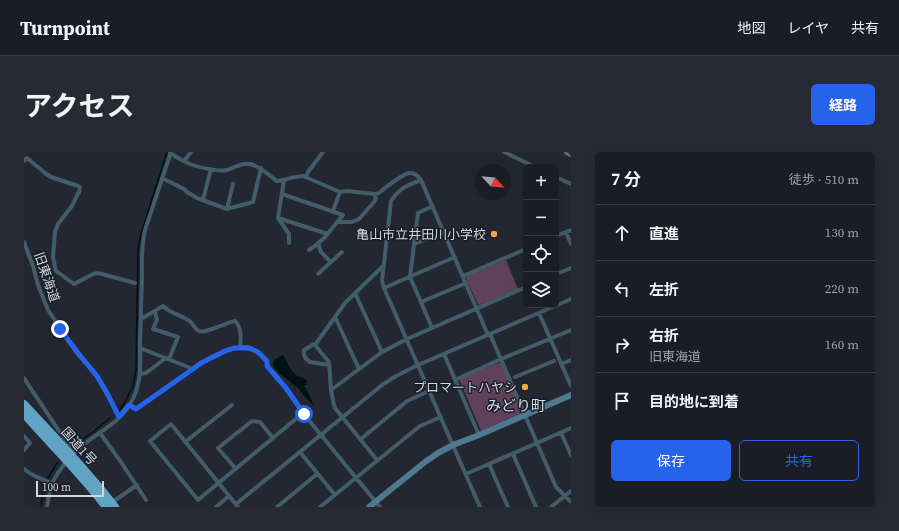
<!DOCTYPE html>
<html lang="ja">
<meta charset="utf-8">
<style>
body{margin:0;font-family:"Source Serif 4","Noto Sans JP",serif;background:#272a32;color:#f1f3f6}
.controls{position:absolute;right:12px;top:12px;display:grid;overflow:hidden;border-radius:6px;box-shadow:0 4px 16px #0002}
.controls button{width:36px;height:36px;display:grid;place-items:center;padding:0;border:0;border-bottom:1px solid #383b43;background:#1a1d26;color:#f1f3f6;font:20px sans-serif}
.compass{position:absolute;left:451px;top:12px;width:36px;height:36px;border-radius:50%;background:#1a1d26;box-shadow:0 4px 16px #0002;rotate:116deg}
.scale{position:absolute;left:12px;bottom:10px;width:68px;box-sizing:border-box;padding-left:4px;border:2px solid #d2d5dc;border-top:0;font-size:11px;line-height:14px;white-space:nowrap;color:#d2d5dc;-webkit-text-stroke:3px #191e28;paint-order:stroke}
.stop{position:absolute;width:12px;height:12px;margin:-9px;border:3px solid #2563eb;border-radius:50%;background:#fff}
.stop.end{background:#2563eb;border-color:#fff;box-shadow:0 1px 4px #0008}
.list{margin:0;padding:0;list-style:none}
h2{display:flex;justify-content:space-between;align-items:center;height:52px;margin:0;padding:0 16px;font-size:17px}
h2 small{font-size:13px;font-weight:400;color:#9fa2a7}
.list li{display:grid;grid-template-columns:26px 1fr auto;gap:12px;align-items:center;box-sizing:border-box;height:56px;padding:0 16px;border-top:1px solid #383b43}
.list b{display:block;font-size:15px;white-space:nowrap}
.list p{margin:0;font-size:13px;white-space:nowrap;color:#9fa2a7}
.list em{font-size:13px;font-style:normal;color:#9fa2a7}
.actions{display:flex;gap:8px;padding:12px 16px}
.actions a{flex:1;padding:9px 0;border:1px solid #2563eb;border-radius:6px;text-align:center;font-size:14px;color:#2563eb}
.actions .main{background:#2563eb;color:#fff}
.icon{flex:none;width:22px;height:22px;fill:none;stroke:currentColor;stroke-width:2;stroke-linecap:round;stroke-linejoin:round}
.map{position:relative;flex:none;width:547px;height:355px;overflow:hidden;border-radius:6px}
header{display:flex;align-items:center;gap:24px;box-sizing:border-box;height:56px;padding:0 20px;background:#1a1d26;border-bottom:1px solid #383b43}
header strong{font-size:19px}
nav{display:flex;gap:22px;margin-inline-start:auto;font-size:14px}
.intro{display:flex;align-items:center;justify-content:space-between;box-sizing:border-box;height:96px;padding:0 24px}
h1{margin:0;font-size:28px}
.button{padding:10px 18px;border-radius:6px;background:#2563eb;color:#fff;font-size:14px;font-weight:700}
main{display:flex;gap:24px;padding:0 24px}
aside{flex:1;background:#1a1d26;border-radius:6px;box-shadow:0 4px 16px #0002}
.map>svg:first-child{display:block}
.green{fill:#60415c}
.water{fill:#001112}
.lines{fill:none;stroke-linecap:round;stroke-linejoin:round}
.stream{stroke:#001112;stroke-width:1.5}
.street{stroke:#425c69;stroke-width:4}
.secondary{stroke:#4f798f;stroke-width:6}
.highway{stroke:#61a3c5;stroke-width:8}
.route{stroke:#2563eb;stroke-width:5}
.poi-dot{fill:#f2a540;stroke:#191e28;stroke-width:1.5}
.labels{text-anchor:middle;dominant-baseline:central;stroke-width:3;stroke-linejoin:round;paint-order:stroke}
.poi-label{font-size:13px;fill:#d2d5dc;stroke:#191e28;text-anchor:end}
.street-label{font-size:13px;fill:#d2d5dc;stroke:#191e28}
.quarter-label{font-size:15px;fill:#d2d9e7;stroke:#191e28}
</style>
<header>
<strong>Turnpoint</strong>
<nav><a>地図</a><a>レイヤ</a><a>共有</a></nav>
</header>
<div class="intro"><h1>アクセス</h1><a class="button">経路</a></div>
<main>
<div class="map">
<svg width="547" height="355" viewBox="0 0 547 355">
<rect width="100%" height="100%" fill="#222732"/>
<path class="green" d="M 482,108 L 494,137 L 455,153 L 454,152 L 442,126 L 443,124 Z
M 477,210 L 499,260 L 457,279 L 435,227 Z"/>
<path class="water" d="M 259,203 C 263,209 266,219 272,223 C 276,226 280,225 283,229 L 282,233 L 280,233 L 291,255 L 281,245 L 274,236 L 255,221 L 249,214 L 250,208 Z"/>
<g class="lines">
<path class="stream" d="M 96,258 L 101,250 L 109,234 L 112,217 L 114,98 L 117,82 L 143,0
M 52,292 L 69,280 L 86,266
M 24,326 L 33,311
M 17,355 L 19,340"/>
<path class="street" d="M 480,0 L 511,15
M 146,1 C 152,5 159,9 166,12 C 173,15 195,20 203,18 C 211,16 217,10 226,12 C 238,15 244,23 253,29 C 262,28 270,24 279,24 L 316,40 L 323,39 L 351,42 L 355,41 C 361,36 380,21 386,21 C 391,21 395,25 397,28 L 464,183
M 0,9 L 3,6 L 21,21 L 27,25 L 54,34 L 56,35 L 55,41 L 54,41 L 48,54 L 34,72 L 31,80 L 29,105 L 32,119 L 50,132 L 69,122 L 74,121 L 111,131
M 160,9 L 167,0
M 282,25 L 284,20 L 299,0
M 532,25 L 547,32
M 138,26 L 160,37 L 163,40 L 173,46 L 203,57 L 229,50 L 237,16
M 260,28 L 254,66 L 265,82 L 265,91
M 397,28 C 383,34 376,35 367,49 L 358,129 L 360,136 L 456,355
M 258,42 L 319,63 L 301,85 L 291,94 L 285,98
M 179,48 L 187,17
M 203,57 L 209,32
M 309,59 L 316,40
M 254,66 L 304,82
M 313,70 L 328,70 L 335,67 L 350,50 L 352,46 L 351,42
M 542,80 L 547,92
M 532,84 L 547,78
M 0,90 L 9,114 L 14,133 L 24,158 L 53,201 L 73,224 L 84,243 L 95,265
M 294,91 L 297,100 L 307,110
M 390,92 L 420,80
M 294,122 L 318,100
M 532,122 L 547,116
M 439,124 L 502,97
M 360,136 L 431,105
M 331,141 L 358,200
M 397,150 L 386,125 L 394,61 L 409,54
M 131,160 L 133,168 L 129,177 L 154,185 L 145,207
M 515,161 L 547,234
M 311,165 L 335,217
M 117,167 L 139,154 C 146,161 156,163 164,168 C 169,170 170,177 175,179 C 181,182 203,170 211,169 C 218,176 217,186 216,196
M 408,176 L 397,150 L 442,131
M 466,182 L 532,335 L 547,350
M 291,193 L 290,192 L 280,198 C 279,203 281,207 286,210 L 305,213
M 116,196 L 169,217 C 182,208 210,191 226,196 C 233,198 238,204 243,209 L 243,214 L 262,236 L 279,261 L 356,355
M 420,202 L 455,283
M 537,212 L 547,208
M 116,222 L 122,221 L 142,206
M 491,225 L 530,209
M 0,226 L 35,279 L 51,300
M 431,228 L 477,207 L 547,178
M 307,238 L 358,200 L 383,187 L 408,176 L 502,135
M 105,253 L 112,257 L 169,217
M 76,281 L 97,310 L 122,348
M 537,281 L 547,303
M 0,284 L 6,291 L 0,298
M 337,287 L 383,249 L 405,239
M 161,290 L 208,253
M 276,300 L 311,343
M 489,302 L 512,355
M 48,304 C 64,284 91,276 105,254 C 119,231 116,213 116,188 C 117,168 117,148 118,127 C 118,111 117,94 121,78 L 147,0
M 353,308 L 311,256 L 310,253 L 307,238 L 305,210 L 291,193 L 321,151 L 359,114
M 465,312 L 484,355
M 0,317 C 8,324 18,327 27,331
M 212,317 L 194,296 L 228,269 L 236,270 L 249,286
M 442,322 L 547,276
M 87,351 L 113,333
M 212,352 L 358,233 L 372,224 L 394,213 L 547,147
M 23,355 C 26,333 29,326 43,309
M 192,355 L 205,344
M 214,355 L 147,272 L 126,289 L 174,348 L 279,261
M 253,355 L 293,322
M 296,355 L 396,274 L 417,265
M 527,355 L 547,339"/>
<path class="secondary" d="M 543,0 L 547,2
M 345,355 L 401,310 L 414,301 L 429,293 L 455,283 L 547,243"/>
<path class="highway" d="M 0,252 C 31,286 63,318 91,355
M 0,262 C 27,293 57,322 82,355"/>
</g>
<g class="lines">
<path class="route" d="M 36,177 L 54,201 L 73,224 L 84,243 L 95,265 L 105,253 L 112,257 L 169,217 L 177,211 L 201,199 L 210,196 L 225,196 L 234,200 L 243,209 L 243,214 L 262,236 L 280,262"/>
</g>
<g class="poi-dot">
<circle cx="470" cy="82" r="4"/>
<circle cx="501" cy="235" r="4"/>
</g>
<g class="labels">
<g class="poi-label">
<text x="462" y="82">亀山市立井田川小学校</text>
<text x="493" y="235">プロマートハヤシ</text>
</g>
<g class="street-label">
<text transform="translate(23 125) rotate(71)">旧東海道</text>
<text transform="translate(55 294) rotate(48)">国道1号</text>
</g>
<g class="quarter-label">
<text x="492" y="253">みどり町</text>
</g>
</g>
</svg>
<div class="controls">
<button>+</button>
<button>−</button>
<button><svg class="icon" aria-label="locate" viewBox="0 0 24 24"><circle cx="12" cy="12" r="6"/><path d="M12 2v4M12 18v4M2 12h4M18 12h4"/></svg></button>
<button><svg class="icon" aria-label="layers" viewBox="0 0 24 24"><path d="M12 4l9 5-9 5-9-5zM3 14l9 5 9-5"/></svg></button>
</div>
<svg class="compass" viewBox="-18 -18 36 36"><path d="M0-13l5 13h-10z" fill="#e53935"/><path d="M0 13l5-13h-10z" fill="#9fa2a7"/></svg>
<div class="scale">100 m</div>
<div class="stop" style="left:280px;top:262px"></div>
<div class="stop end" style="left:36px;top:177px"></div>
</div>
<aside>
<h2>7 分<small>徒歩 · 510 m</small></h2>
<ul class="list">
<li><svg class="icon" aria-label="ahead" viewBox="0 0 24 24"><path d="M12 20V5M6 11l6-6 6 6"/></svg><div><b>直進</b></div><em>130 m</em></li>
<li><svg class="icon" aria-label="left" viewBox="0 0 24 24"><path d="M17 20v-9H6M10 6l-5 5 5 5"/></svg><div><b>左折</b></div><em>220 m</em></li>
<li><svg class="icon" aria-label="right" viewBox="0 0 24 24"><path d="M7 20v-9h11M14 6l5 5-5 5"/></svg><div><b>右折</b><p>旧東海道</p></div><em>160 m</em></li>
<li><svg class="icon" aria-label="arrive" viewBox="0 0 24 24"><path d="M6 21V4h12l-3 4 3 4H6"/></svg><div><b>目的地に到着</b></div></li>
</ul>
<div class="actions"><a class="main">保存</a><a>共有</a></div>
</aside>
</main>
